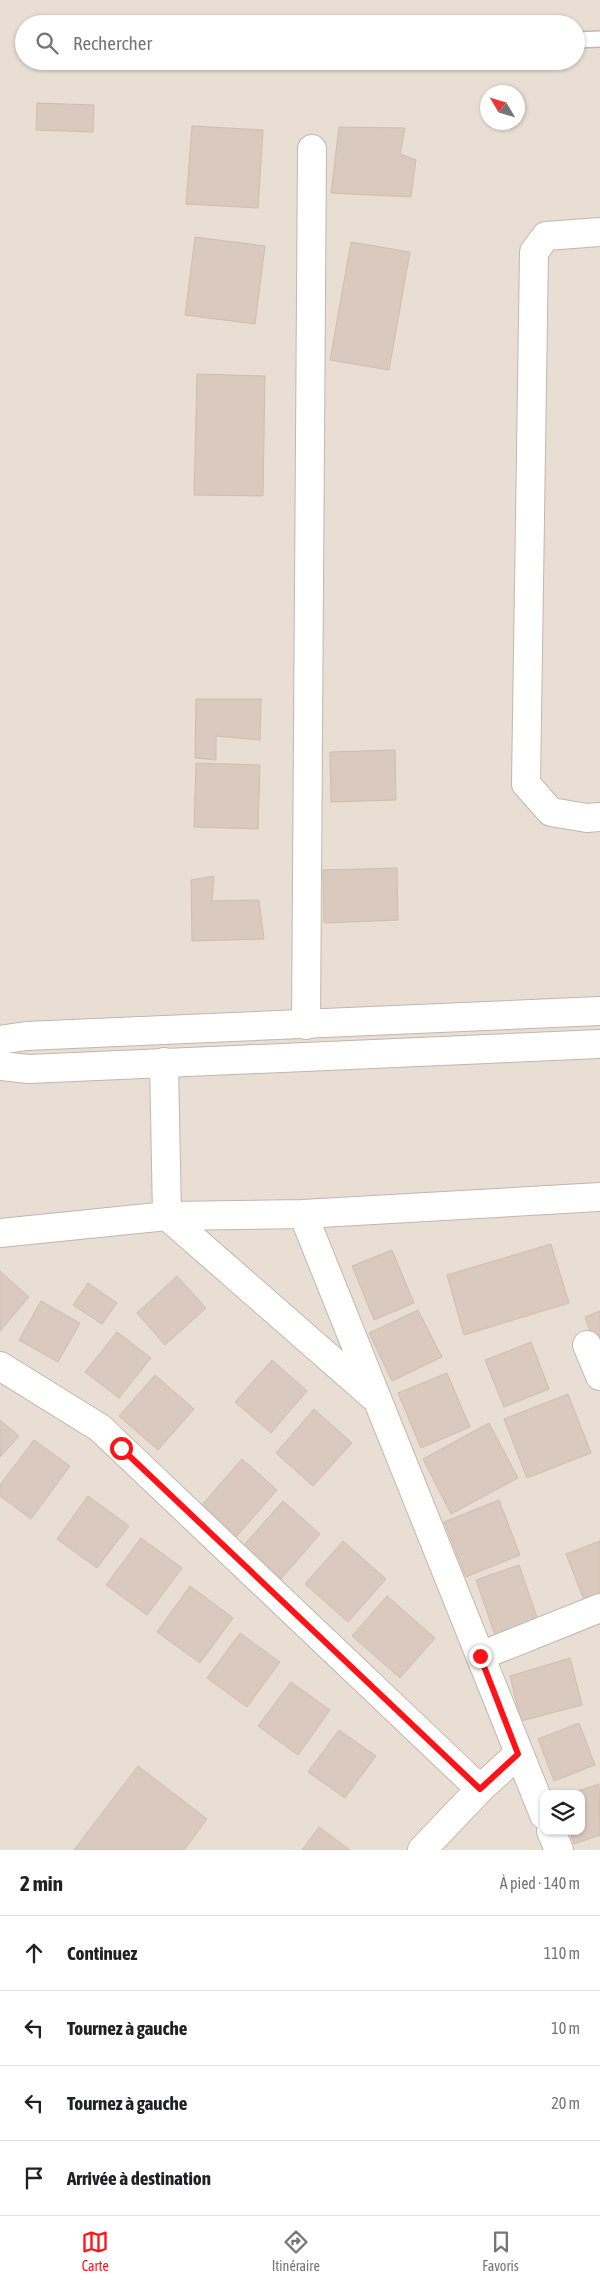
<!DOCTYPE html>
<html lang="fr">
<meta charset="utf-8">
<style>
body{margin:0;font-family:"Asap Condensed",sans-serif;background:#f2f2f2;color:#202124}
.controls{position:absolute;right:15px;bottom:15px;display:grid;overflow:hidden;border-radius:10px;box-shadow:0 1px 4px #0004}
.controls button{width:45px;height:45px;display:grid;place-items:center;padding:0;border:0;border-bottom:1px solid #e0e0e0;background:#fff;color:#202124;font:25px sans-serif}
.compass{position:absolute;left:480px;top:85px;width:45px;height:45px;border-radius:50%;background:#fff;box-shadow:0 1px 4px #0004;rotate:308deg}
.stop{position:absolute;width:15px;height:15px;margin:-11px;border:4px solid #ff1218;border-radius:50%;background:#fff}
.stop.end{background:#ff1218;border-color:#fff;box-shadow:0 1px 5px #0008}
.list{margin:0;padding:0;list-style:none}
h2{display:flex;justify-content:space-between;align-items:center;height:65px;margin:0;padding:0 20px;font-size:21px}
h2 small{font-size:16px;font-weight:400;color:#757577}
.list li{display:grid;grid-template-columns:32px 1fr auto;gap:15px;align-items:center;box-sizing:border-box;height:75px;padding:0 20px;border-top:1px solid #e0e0e0}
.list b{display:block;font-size:19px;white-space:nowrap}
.list em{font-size:16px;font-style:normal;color:#757577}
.icon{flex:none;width:28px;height:28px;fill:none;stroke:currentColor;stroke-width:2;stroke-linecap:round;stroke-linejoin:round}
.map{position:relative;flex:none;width:600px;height:1850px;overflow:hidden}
.search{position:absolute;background:#fff;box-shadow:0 1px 4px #0004;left:15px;right:15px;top:15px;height:55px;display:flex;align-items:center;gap:12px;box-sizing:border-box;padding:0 18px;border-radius:28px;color:#757577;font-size:19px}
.sheet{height:365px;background:#fff}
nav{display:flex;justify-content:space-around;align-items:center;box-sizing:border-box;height:70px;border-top:1px solid #e0e0e0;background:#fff;font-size:14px;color:#757577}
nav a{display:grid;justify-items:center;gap:2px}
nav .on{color:#ff1218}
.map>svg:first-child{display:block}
.residential{fill:#e8ded4;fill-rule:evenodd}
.building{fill:#d9c9be;stroke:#d1bdad}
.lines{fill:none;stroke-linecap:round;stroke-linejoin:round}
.service-casing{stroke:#c3b6ab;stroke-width:18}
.minor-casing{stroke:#c3b6ab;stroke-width:30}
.tertiary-casing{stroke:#c3b6ab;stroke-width:30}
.service{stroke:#fff;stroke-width:15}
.minor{stroke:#fff;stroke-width:28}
.tertiary{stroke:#fff;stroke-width:28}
.route{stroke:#ff1218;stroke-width:6}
</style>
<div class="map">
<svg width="600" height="1850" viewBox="0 0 600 1850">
<rect width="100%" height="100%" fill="#f4ede6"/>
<path class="residential" d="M 0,0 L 600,0 L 600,1850 L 0,1850 ZM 24,24 L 576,24 L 576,61 L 24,61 ZM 488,92 L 518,92 L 518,122 L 488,122 ZM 544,1794 L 581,1794 L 581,1831 L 544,1831 Z"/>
<path class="building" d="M 37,103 L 94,105 L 93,132 L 36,130 Z
M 192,126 L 263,130 L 258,208 L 186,204 Z
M 339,127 L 405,128 L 400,154 L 416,160 L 411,197 L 331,193 Z
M 195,237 L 265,246 L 255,324 L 185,315 Z
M 351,242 L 410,252 L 389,370 L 330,360 Z
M 197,374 L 265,376 L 263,496 L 194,495 Z
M 196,699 L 261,699 L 260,740 L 216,736 L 216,760 L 195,758 Z
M 395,750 L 396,800 L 331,802 L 330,752 Z
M 196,763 L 260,765 L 258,829 L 194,827 Z
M 397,868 L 398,920 L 324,923 L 323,870 Z
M 214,876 L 212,901 L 259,900 L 264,939 L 192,941 L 191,880 Z
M 551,1244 L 569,1303 L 464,1335 L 447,1275 Z
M 392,1250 L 414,1303 L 374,1320 L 352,1266 Z
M 0,1271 L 29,1297 L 0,1331 Z
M 177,1276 L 206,1308 L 165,1345 L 137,1313 Z
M 88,1283 L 117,1303 L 102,1324 L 73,1305 Z
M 41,1301 L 80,1323 L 58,1362 L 19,1340 Z
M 418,1310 L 442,1357 L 392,1381 L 369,1333 Z
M 600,1311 L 600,1359 L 585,1317 Z
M 117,1332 L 151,1358 L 119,1398 L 85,1372 Z
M 531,1342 L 549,1389 L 504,1407 L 485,1360 Z
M 272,1360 L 307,1391 L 271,1433 L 235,1402 Z
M 447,1373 L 470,1427 L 421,1448 L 398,1393 Z
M 155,1375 L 194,1409 L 158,1450 L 119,1416 Z
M 568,1394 L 591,1453 L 527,1478 L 504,1419 Z
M 314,1409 L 352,1443 L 313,1486 L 276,1453 Z
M 0,1420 L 19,1436 L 0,1457 Z
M 489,1423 L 518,1478 L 451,1514 L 423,1459 Z
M 34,1440 L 70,1466 L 31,1519 L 0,1496 L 0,1485 Z
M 242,1459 L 277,1490 L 236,1537 L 201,1506 Z
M 88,1496 L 129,1526 L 97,1568 L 57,1539 Z
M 499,1500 L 520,1555 L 466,1577 L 444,1522 Z
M 283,1501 L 320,1534 L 281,1579 L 243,1546 Z
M 141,1538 L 182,1568 L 147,1615 L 106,1585 Z
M 343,1541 L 386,1579 L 348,1622 L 305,1584 Z
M 600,1541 L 600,1594 L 584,1600 L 566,1554 Z
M 519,1565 L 538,1620 L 495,1635 L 476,1580 Z
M 190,1586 L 233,1618 L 200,1663 L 157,1632 Z
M 387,1596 L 435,1638 L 400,1678 L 352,1636 Z
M 240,1633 L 280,1662 L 247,1707 L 207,1678 Z
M 570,1658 L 582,1705 L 521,1721 L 510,1676 Z
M 291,1682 L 330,1710 L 298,1755 L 258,1726 Z
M 579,1723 L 595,1765 L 554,1781 L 538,1739 Z
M 339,1730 L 376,1756 L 345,1798 L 308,1772 Z
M 138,1766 L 207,1819 L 184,1850 L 74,1850 Z
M 599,1784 L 600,1835 L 574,1844 L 570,1831 L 581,1831 L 581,1794 L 568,1794 Z
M 319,1827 L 350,1850 L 302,1850 Z"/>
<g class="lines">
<defs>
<path id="service" d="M 576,40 L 600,39"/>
<path id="minor" d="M 600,232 L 546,236 L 534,252 L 526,784 L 551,812 L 587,818 L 600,817
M 306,1025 L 312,149
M 164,1062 L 167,1216 L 375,1398
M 303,1214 L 544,1815
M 0,1233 L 167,1216 L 303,1214 L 600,1197
M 587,1345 L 600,1376
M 0,1366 L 100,1428 L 480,1789
M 480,1656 L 600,1608
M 551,1831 L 559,1850
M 422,1850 L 480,1789 L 518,1754"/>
<path id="tertiary" d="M 0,1040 L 26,1036 L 600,1011
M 0,1066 L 29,1069 L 600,1044"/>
</defs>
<use href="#service" class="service-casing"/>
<use href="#minor" class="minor-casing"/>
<use href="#tertiary" class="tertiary-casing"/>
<use href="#service" class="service"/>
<use href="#minor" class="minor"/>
<use href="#tertiary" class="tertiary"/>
</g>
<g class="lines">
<path class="route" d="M 121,1448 L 480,1789 L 518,1754 L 480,1656"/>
</g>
</svg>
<div class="controls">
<button><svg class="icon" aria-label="layers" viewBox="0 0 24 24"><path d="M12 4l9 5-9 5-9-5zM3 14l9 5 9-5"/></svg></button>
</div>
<svg class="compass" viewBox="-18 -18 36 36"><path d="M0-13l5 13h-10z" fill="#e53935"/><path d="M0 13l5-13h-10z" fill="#757577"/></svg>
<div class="stop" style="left:121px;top:1448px"></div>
<div class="stop end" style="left:480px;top:1656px"></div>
<div class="search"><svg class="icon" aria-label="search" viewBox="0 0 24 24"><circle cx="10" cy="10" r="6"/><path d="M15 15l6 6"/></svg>Rechercher</div>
</div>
<section class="sheet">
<h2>2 min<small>À pied · 140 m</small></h2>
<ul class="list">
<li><svg class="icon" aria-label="ahead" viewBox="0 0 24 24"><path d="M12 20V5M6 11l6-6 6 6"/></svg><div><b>Continuez</b></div><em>110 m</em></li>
<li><svg class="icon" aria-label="left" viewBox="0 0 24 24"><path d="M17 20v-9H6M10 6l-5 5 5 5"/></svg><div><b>Tournez à gauche</b></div><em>10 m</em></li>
<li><svg class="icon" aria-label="left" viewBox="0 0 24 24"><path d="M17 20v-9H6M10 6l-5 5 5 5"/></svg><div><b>Tournez à gauche</b></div><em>20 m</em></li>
<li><svg class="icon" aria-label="arrive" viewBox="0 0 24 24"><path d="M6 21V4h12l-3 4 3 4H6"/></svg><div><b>Arrivée à destination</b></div></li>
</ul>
</section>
<nav>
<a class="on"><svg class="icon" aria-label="map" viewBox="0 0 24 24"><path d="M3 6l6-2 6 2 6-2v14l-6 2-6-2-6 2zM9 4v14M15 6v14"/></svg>Carte</a>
<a><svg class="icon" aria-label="directions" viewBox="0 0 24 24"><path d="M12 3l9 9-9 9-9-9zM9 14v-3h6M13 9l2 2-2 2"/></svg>Itinéraire</a>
<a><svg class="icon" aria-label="saved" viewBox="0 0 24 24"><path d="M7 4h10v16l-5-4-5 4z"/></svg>Favoris</a>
</nav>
